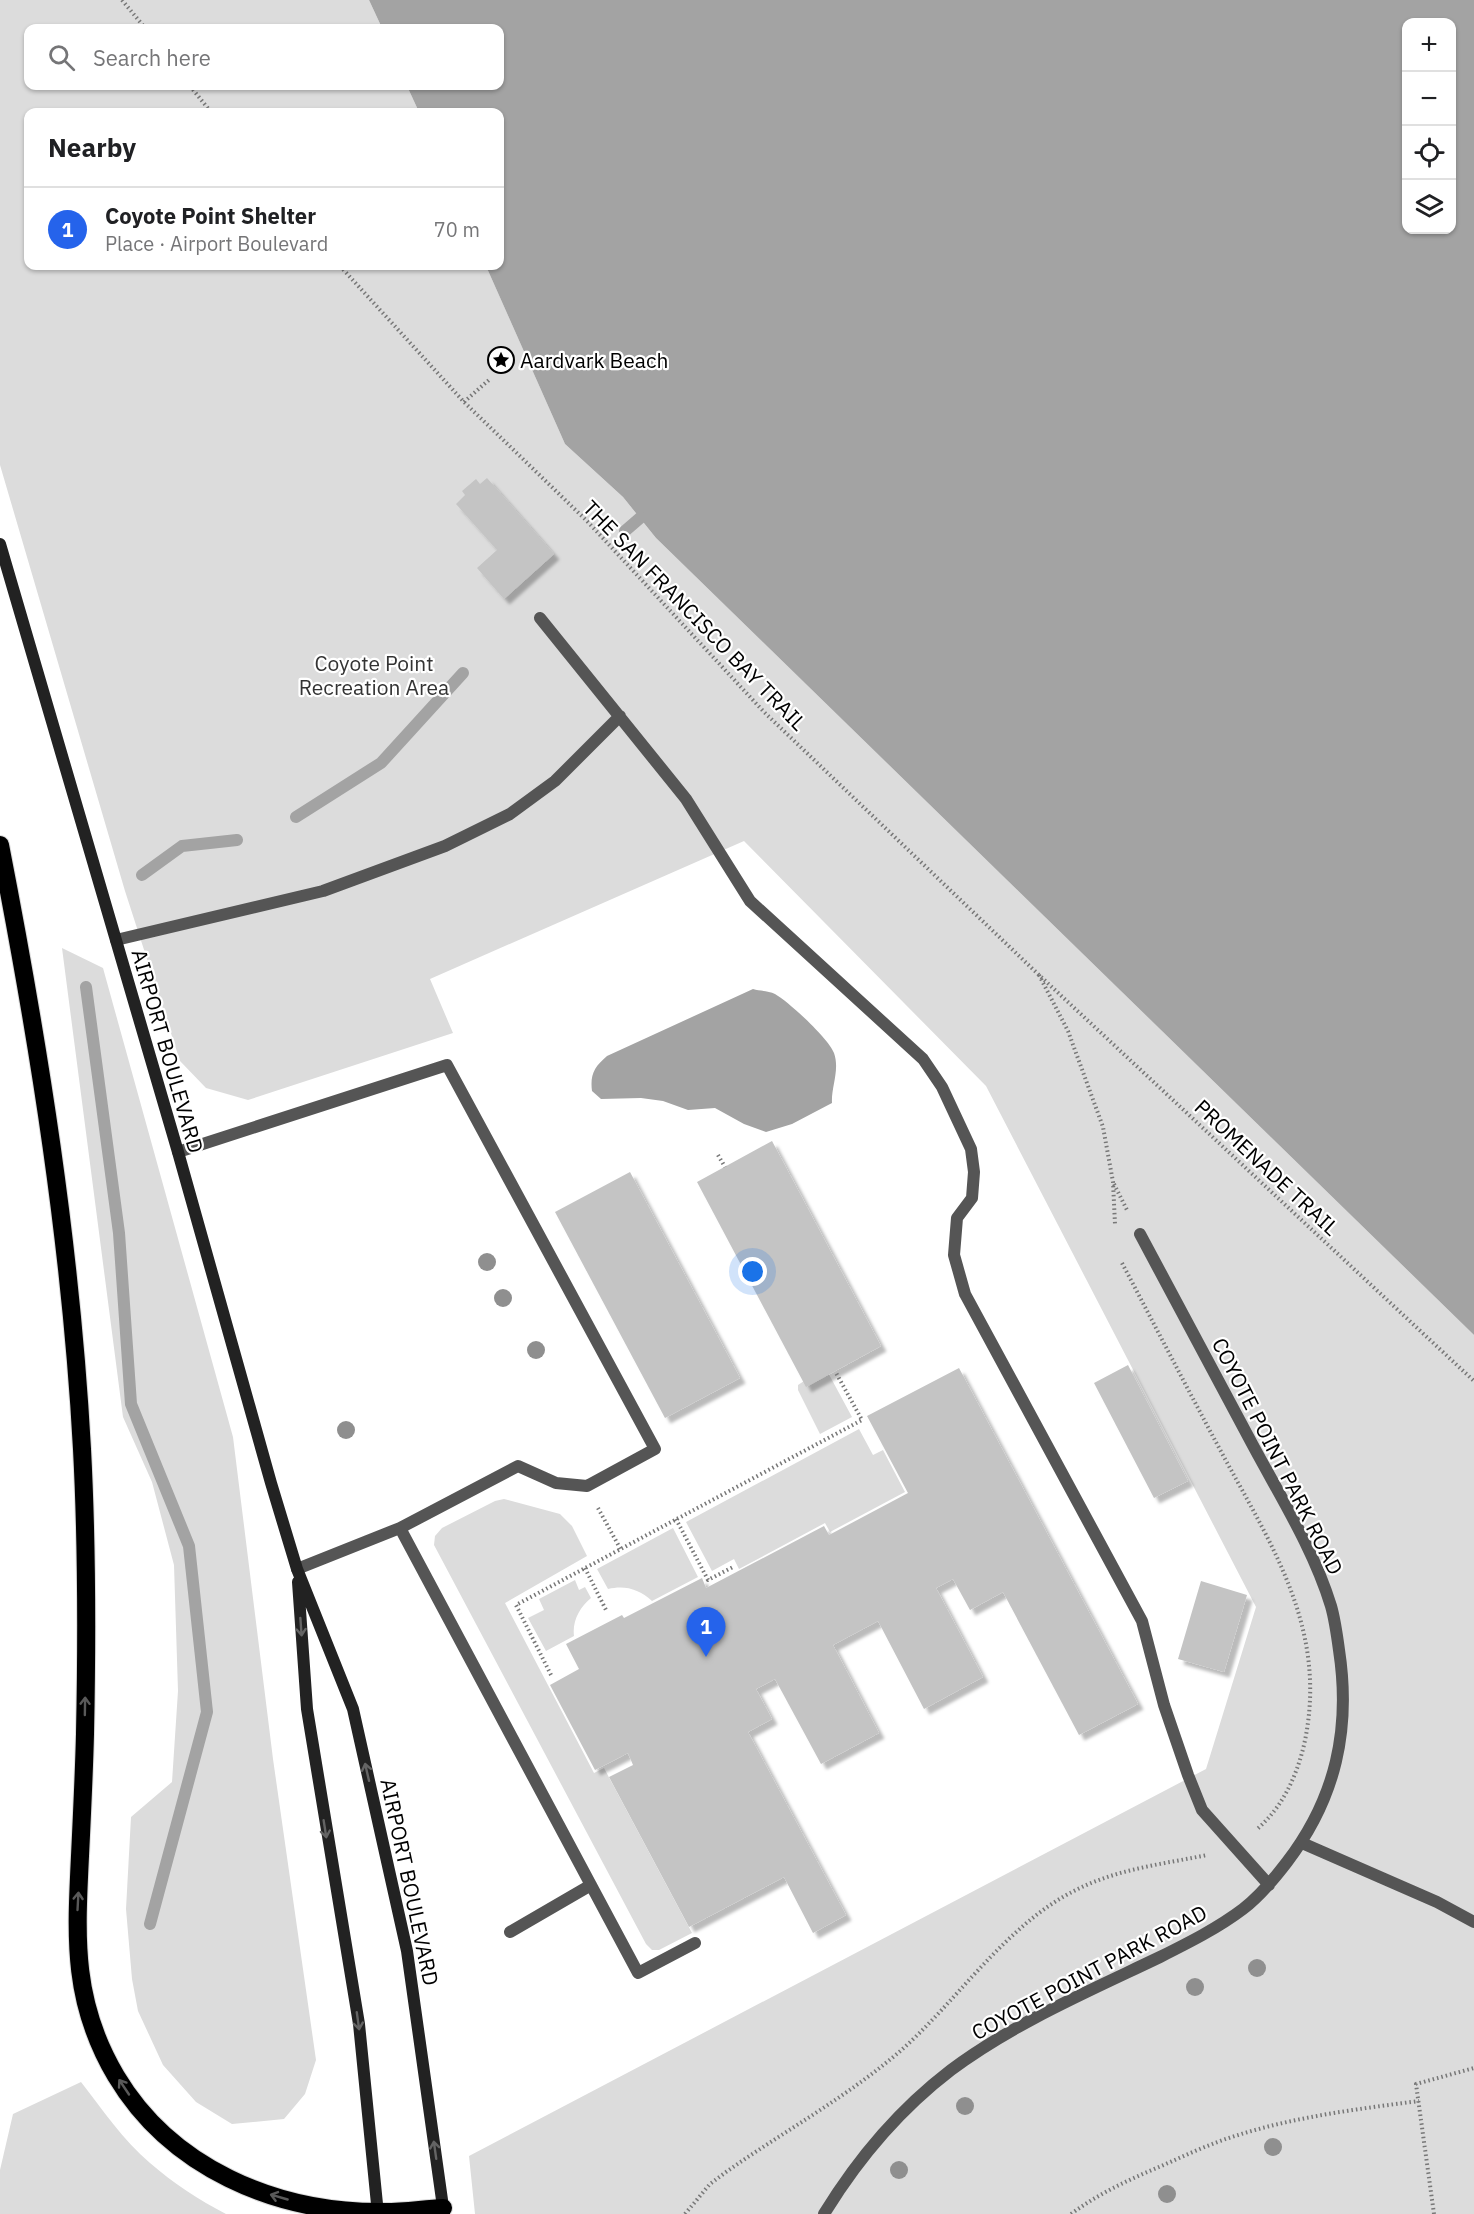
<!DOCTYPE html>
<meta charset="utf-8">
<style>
body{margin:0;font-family:"IBM Plex Sans",sans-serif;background:#f2f2f2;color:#202124}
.controls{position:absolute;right:18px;top:18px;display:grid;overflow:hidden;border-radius:12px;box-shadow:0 2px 4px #0004}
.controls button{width:54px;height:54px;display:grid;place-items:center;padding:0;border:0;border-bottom:2px solid #e0e0e0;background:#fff;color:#202124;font:30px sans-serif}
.you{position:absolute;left:753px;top:1272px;width:21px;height:21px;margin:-15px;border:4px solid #fff;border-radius:50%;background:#1a73e8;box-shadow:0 0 0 9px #1a73e833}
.badge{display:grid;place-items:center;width:39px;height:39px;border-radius:50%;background:#2563eb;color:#fff;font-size:20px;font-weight:700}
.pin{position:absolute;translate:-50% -50px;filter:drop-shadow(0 2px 3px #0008)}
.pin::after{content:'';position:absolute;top:32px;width:21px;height:18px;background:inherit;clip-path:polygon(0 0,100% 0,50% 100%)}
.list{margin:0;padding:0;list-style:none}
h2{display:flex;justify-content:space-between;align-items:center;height:78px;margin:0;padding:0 24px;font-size:26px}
h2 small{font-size:20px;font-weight:400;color:#757577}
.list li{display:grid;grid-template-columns:39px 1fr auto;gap:18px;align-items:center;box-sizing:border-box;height:84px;padding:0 24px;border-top:2px solid #e0e0e0}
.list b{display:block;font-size:22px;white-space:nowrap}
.list p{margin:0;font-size:20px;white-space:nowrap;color:#757577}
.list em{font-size:20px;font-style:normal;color:#757577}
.icon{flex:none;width:33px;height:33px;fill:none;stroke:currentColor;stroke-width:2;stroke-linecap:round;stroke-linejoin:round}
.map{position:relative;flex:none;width:1474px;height:2214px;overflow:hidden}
.search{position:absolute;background:#fff;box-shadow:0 2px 4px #0004;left:24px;top:24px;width:480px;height:66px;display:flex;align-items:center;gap:15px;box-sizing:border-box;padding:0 21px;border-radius:12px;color:#757577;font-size:22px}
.panel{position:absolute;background:#fff;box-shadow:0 2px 4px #0004;left:24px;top:108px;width:480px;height:162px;border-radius:12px}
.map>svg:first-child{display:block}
.green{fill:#dcdcdc}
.water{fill:#a3a3a3;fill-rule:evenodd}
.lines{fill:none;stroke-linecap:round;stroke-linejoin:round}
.stream{stroke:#a3a3a3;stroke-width:12}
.building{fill:#c4c4c4;filter:url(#shadow)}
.highway-casing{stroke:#dbdbdb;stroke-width:20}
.path{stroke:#777;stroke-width:4;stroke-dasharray:1.5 3;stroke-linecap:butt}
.lane{stroke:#555;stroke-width:12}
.secondary{stroke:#222;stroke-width:12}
.highway{stroke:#000;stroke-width:18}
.tree{fill:#8f8f8f}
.oneway{stroke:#646464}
.oneway2{stroke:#595959}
.labels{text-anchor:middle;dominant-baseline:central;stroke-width:4.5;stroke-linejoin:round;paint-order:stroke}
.poi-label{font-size:21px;fill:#000;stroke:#fff;text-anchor:start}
.street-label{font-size:21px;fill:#000;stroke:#fff}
.park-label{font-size:21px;fill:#333;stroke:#fff}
</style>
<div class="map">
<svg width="1474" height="2214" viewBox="0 0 1474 2214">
<defs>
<filter id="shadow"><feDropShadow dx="5.5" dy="5.5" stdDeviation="1.5" flood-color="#0004"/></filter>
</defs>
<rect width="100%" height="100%" fill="#fff"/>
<path class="green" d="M 0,0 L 369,0 L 382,28 L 28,28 L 28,86 L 407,86 L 419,112 L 28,112 L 28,266 L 486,266 L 565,444 L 623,497 L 656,538 L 1474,1335 L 1474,2214 L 475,2214 L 469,2156 L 1206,1769 L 1256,1607 L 986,1086 L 744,841 L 430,979 L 453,1033 L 248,1100 L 206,1088 L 180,1061 L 125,891 L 0,465 Z
M 62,948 L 103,968 L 233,1437 L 273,1759 L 316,2060 L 305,2094 L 284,2119 L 232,2124 L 196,2102 L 163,2065 L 138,2011 L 132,1979 L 126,1909 L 131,1817 L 172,1782 L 178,1691 L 174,1565 L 152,1482 L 123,1417 Z
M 825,1367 L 852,1417 L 820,1434 L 798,1390 L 798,1385 Z
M 859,1429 L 873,1455 L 883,1450 L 905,1492 L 830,1532 L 825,1523 L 739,1569 L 734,1559 L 712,1571 L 686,1522 Z
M 504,1499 L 560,1514 L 572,1526 L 587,1556 L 505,1603 L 594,1773 L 604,1768 L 692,1933 L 659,1950 L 652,1950 L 646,1944 L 434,1545 L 435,1536 L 442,1528 L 495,1501 Z
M 673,1528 L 698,1577 L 652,1601 C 639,1589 625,1585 608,1589 L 597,1569 Z
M 575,1580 L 579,1590 L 585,1587 L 591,1598 C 580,1607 572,1621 574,1636 L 546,1651 L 528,1618 L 544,1610 L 539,1599 Z
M 81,2082 C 102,2109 123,2140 150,2163 C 173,2183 199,2200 226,2214 L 0,2214 L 0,2170 L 13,2114 Z"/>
<path class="water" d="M 369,0 L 1474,0 L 1474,1335 L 656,538 L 623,497 L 565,444 L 486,266 L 500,266 L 500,112 L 419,112 L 407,86 L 500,86 L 500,28 L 382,28 ZM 1406,22 L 1452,22 L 1452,230 L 1406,230 Z
M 753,989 C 760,991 769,991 775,994 C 789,1002 829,1039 834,1053 C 840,1070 831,1087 832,1103 L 792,1124 L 766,1132 L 744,1124 L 715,1108 L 688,1110 L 663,1101 L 641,1098 L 601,1099 L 592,1091 C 590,1075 594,1067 607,1056 Z"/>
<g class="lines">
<path class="stream" d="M 625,531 L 640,518
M 296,817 L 381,763 L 463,673
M 142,875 L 182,846 L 237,840
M 86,987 L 119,1233 L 131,1404 L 189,1546 L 207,1712 L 150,1924"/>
</g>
<path class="building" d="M 487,478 L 554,554 L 504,599 L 477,568 L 497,550 L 456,504 L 465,495 L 462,491 L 476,479 L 480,484 Z
M 772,1141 L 881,1346 L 806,1387 L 697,1182 Z
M 630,1172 L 740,1378 L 665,1418 L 555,1212 Z
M 1128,1365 L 1188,1481 L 1154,1498 L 1094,1383 Z
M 959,1368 L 1138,1704 L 1079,1735 L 1003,1592 L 970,1610 L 953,1579 L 936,1588 L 983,1677 L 924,1709 L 878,1621 L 833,1645 L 879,1733 L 821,1764 L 775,1679 L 756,1689 L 772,1719 L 748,1732 L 846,1915 L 813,1933 L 784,1877 L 689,1927 L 609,1777 L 633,1765 L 628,1753 L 595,1770 L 550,1685 L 579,1669 L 566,1644 L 622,1615 L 624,1618 L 702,1578 L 706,1588 L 824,1526 L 829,1535 L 908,1493 L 867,1416 Z
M 1201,1581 L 1247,1595 L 1224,1672 L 1178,1659 Z"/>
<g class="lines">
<defs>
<path id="highway" d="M 0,845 C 39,1045 71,1246 82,1449 C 87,1544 87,1639 85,1734 C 84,1774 82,1815 80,1856 C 76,1938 72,2002 116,2076 C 171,2168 275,2212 379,2212 C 400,2213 422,2209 443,2208"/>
</defs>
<use href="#highway" class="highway-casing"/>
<path class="path" d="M 122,0 L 145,28
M 190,86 L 211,112
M 340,266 L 464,402 L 587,521 L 764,712 L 1039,975 L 1474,1381
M 464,402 L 490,379
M 1039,975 L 1068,1031 L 1103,1127 L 1113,1182 L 1115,1224
M 718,1155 L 725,1167
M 1114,1184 L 1128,1212
M 1122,1263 C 1154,1324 1185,1384 1217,1444 C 1269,1542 1330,1628 1304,1745 C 1296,1778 1282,1808 1256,1830
M 598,1508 L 621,1550
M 676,1519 L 708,1580 L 733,1567
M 585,1568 L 607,1612
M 551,1675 L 516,1605 L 862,1420 L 835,1371
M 685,2214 L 710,2184 L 726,2172 C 783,2132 845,2098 898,2053 C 956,2003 1006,1924 1076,1890 C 1117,1869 1163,1864 1207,1855
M 1071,2214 C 1098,2194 1128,2180 1159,2167 C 1184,2156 1209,2144 1235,2136 C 1294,2117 1357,2109 1419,2101
M 1434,2214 L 1416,2084 L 1474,2068"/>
<path class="lane" d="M 540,618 L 686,799 L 750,901 L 923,1059 L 942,1087 L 971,1149 L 974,1172 L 972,1198 L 957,1218 L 954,1255 L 965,1294 L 1142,1621 L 1164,1705 L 1188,1775 L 1202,1810 L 1269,1885
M 116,940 L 323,891 L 445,846 L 510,814 L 555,781 L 620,716
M 178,1152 L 447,1065 L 655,1449 L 587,1486 L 556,1483 L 518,1466 L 400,1528 L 297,1569
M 400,1528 L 638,1973 L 695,1943
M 1302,1843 L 1437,1902 L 1474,1922
M 510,1932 L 591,1885
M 824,2214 C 857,2160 900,2109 951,2070 C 1014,2023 1089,1991 1160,1957 C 1188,1943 1218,1928 1243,1909 C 1260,1896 1274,1879 1287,1862 C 1336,1798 1351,1729 1339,1650 C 1337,1635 1335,1620 1331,1606 C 1313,1547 1278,1493 1249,1438 C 1213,1370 1177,1302 1140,1234"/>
<path class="secondary" d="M 0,544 L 178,1152 L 271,1483 L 297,1569 L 353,1709 L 407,1951 L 444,2214
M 298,1582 L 307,1709 L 359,2024 L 378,2214"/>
<use href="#highway" class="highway"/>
</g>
<g class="tree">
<circle cx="487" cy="1262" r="9"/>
<circle cx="503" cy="1298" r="9"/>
<circle cx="536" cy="1350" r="9"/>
<circle cx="346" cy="1430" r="9"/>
<circle cx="1257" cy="1968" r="9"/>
<circle cx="1195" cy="1987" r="9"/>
<circle cx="965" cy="2106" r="9"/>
<circle cx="1273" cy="2147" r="9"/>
<circle cx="899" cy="2170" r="9"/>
<circle cx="1167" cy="2194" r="9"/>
</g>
<defs><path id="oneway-shaft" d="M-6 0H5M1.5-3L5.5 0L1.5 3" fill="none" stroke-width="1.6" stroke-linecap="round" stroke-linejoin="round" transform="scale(1.5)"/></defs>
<g class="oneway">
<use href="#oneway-shaft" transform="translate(301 1627) rotate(86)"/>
<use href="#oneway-shaft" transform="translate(367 1772) rotate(-103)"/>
<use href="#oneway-shaft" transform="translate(325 1829) rotate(81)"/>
<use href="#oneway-shaft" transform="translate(358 2021) rotate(82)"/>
<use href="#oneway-shaft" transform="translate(435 2150) rotate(-98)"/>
</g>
<g class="oneway2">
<use href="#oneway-shaft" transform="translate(85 1706) rotate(-89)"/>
<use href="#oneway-shaft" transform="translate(78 1901) rotate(-87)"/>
<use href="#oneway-shaft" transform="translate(124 2087) rotate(-124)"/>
<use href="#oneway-shaft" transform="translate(279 2197) rotate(-164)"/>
</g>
<defs>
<symbol id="sight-ring" viewBox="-11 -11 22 22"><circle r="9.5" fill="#fff" stroke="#000" stroke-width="1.5"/><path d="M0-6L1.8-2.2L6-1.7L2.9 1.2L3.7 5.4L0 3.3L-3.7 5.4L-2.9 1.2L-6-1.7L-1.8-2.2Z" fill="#000"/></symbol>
</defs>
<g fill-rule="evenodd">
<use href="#sight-ring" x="486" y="345" width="30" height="30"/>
</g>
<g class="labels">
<g class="poi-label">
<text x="520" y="360">Aardvark Beach</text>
</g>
<g class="street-label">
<text transform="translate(695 615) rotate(46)">THE SAN FRANCISCO BAY TRAIL</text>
<text transform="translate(168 1051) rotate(74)">AIRPORT BOULEVARD</text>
<text transform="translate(1267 1167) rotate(43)">PROMENADE TRAIL</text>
<text transform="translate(1278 1456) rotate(63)">COYOTE POINT PARK ROAD</text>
<text transform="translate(410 1882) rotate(78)">AIRPORT BOULEVARD</text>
<text transform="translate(1089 1972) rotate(-28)">COYOTE POINT PARK ROAD</text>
</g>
<g class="park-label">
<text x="374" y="663">Coyote Point<tspan x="374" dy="24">Recreation Area</tspan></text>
</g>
</g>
</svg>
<div class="controls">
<button>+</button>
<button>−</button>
<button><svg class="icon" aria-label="locate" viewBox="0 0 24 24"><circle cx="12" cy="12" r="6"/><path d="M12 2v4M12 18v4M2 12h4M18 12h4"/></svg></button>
<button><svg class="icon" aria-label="layers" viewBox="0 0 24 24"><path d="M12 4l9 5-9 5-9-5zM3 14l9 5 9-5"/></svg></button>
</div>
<div class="you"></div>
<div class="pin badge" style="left:706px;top:1657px">1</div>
<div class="search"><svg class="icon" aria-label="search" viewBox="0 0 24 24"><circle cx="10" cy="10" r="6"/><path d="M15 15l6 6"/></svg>Search here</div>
<section class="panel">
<h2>Nearby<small></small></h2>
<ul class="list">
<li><span class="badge">1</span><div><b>Coyote Point Shelter</b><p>Place · Airport Boulevard</p></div><em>70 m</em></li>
</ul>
</section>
</div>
